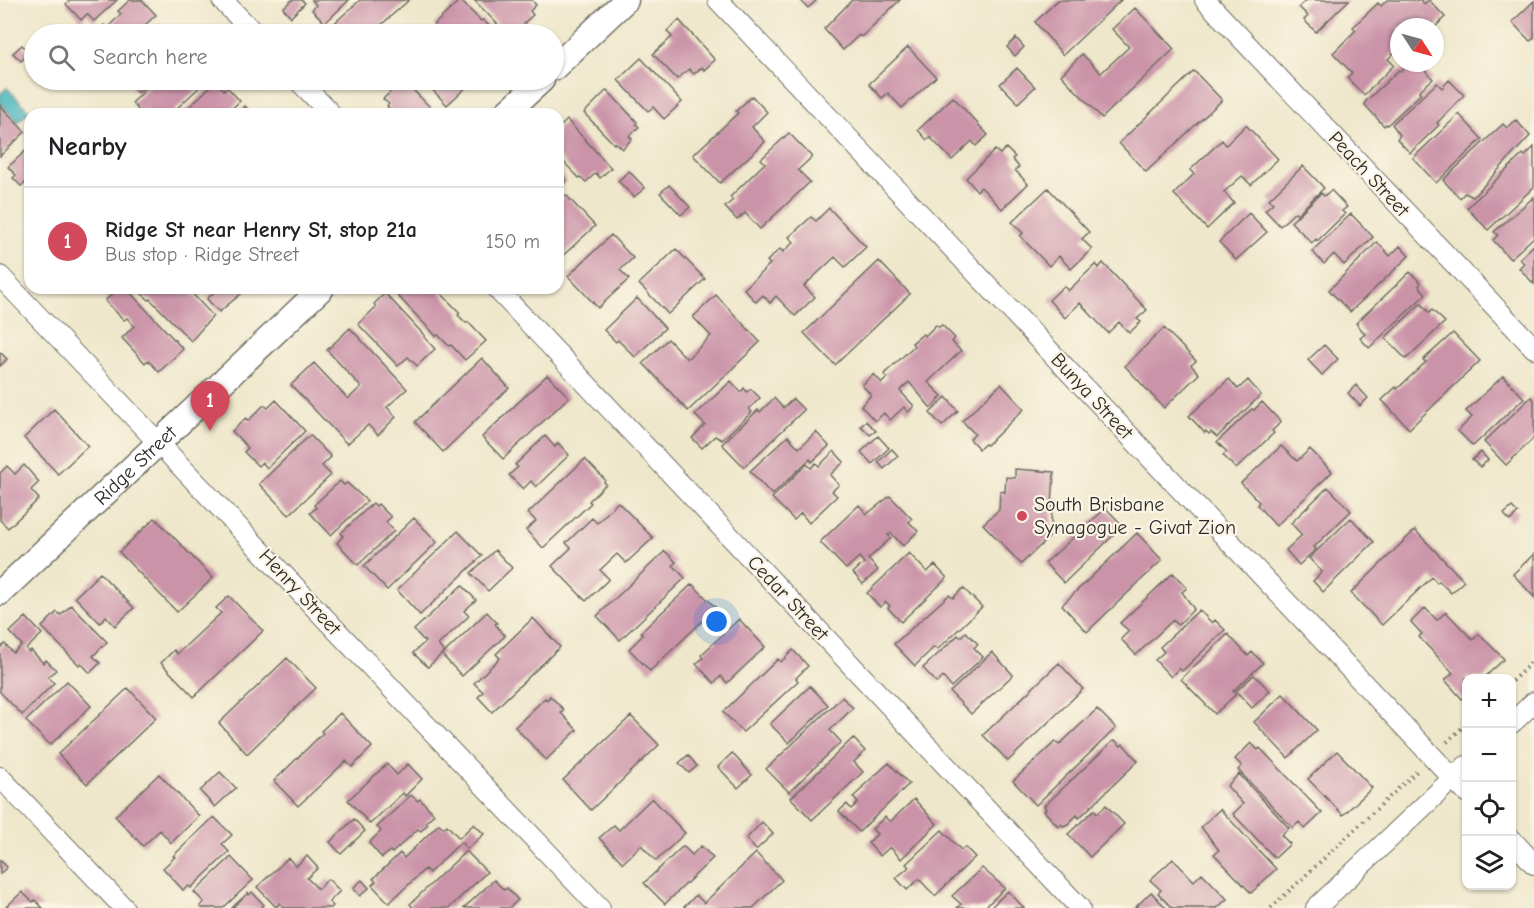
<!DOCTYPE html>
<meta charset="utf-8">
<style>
body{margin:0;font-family:"Comic Neue",sans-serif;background:#f6f6f6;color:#202124}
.controls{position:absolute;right:18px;bottom:18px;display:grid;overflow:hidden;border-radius:12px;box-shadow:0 2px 4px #0004}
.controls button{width:54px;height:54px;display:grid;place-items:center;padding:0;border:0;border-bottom:2px solid #e0e0e0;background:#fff;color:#202124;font:30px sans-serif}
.compass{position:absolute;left:1390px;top:18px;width:54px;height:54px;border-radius:50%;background:#fff;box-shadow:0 2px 4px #0004;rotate:126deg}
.you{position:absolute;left:717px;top:622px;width:21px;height:21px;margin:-15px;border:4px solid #fff;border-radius:50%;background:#1a73e8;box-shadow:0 0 0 9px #1a73e833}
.badge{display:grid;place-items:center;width:39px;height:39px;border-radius:50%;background:#d1495b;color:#fff;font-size:20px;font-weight:700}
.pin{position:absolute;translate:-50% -50px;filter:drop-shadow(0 2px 3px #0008)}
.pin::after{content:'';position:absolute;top:32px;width:21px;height:18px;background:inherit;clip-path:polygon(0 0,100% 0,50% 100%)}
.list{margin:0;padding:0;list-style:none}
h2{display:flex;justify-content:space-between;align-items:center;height:78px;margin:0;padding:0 24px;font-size:26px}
h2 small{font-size:20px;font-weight:400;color:#757577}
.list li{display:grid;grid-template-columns:39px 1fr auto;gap:18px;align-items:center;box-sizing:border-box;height:108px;padding:0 24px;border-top:2px solid #e0e0e0}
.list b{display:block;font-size:22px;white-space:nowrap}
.list p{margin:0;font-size:20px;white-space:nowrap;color:#757577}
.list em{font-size:20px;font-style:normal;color:#757577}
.icon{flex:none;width:33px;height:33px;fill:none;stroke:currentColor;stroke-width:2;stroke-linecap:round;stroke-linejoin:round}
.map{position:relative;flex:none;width:1534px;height:908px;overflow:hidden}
.search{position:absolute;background:#fff;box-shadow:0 2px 4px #0004;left:24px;top:24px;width:540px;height:66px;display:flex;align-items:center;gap:15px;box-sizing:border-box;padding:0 21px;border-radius:33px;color:#757577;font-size:22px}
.panel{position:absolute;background:#fff;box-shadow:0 2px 4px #0004;left:24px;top:108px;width:540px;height:186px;border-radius:18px}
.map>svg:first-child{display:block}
.water{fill:#46b6bc;stroke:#387074;stroke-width:1.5}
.building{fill:#ca93a8}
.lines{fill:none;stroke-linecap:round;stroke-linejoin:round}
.minor-casing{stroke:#6f6d63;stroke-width:22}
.tertiary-casing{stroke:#6f6d63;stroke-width:27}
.path{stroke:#6f6d63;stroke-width:4;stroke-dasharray:1.5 4.5;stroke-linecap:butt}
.minor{stroke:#fff;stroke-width:20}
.tertiary{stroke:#fff;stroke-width:24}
.poi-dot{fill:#d1495b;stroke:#fcf5e5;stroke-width:2}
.labels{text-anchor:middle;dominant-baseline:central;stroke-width:4.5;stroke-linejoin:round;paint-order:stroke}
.street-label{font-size:20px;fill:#2b2b2b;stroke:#fcf5e5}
.poi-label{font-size:20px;fill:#2b2b2b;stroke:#fcf5e5;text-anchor:start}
</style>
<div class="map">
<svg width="1534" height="908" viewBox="0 0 1534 908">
<rect width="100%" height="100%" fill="#fcf5e5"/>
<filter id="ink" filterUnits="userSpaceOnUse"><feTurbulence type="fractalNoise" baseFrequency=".0167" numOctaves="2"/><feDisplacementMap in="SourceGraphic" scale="12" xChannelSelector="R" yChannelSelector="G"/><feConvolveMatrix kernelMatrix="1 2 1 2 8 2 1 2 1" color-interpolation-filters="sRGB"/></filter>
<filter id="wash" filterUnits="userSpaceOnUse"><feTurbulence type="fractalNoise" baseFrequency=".008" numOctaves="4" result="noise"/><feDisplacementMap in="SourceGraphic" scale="24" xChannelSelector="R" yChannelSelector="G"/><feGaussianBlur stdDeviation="1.35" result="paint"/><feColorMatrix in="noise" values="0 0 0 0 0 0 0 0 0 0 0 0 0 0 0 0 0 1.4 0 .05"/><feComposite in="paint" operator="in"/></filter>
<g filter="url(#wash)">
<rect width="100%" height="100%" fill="#eee7cb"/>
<path class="water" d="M 7,88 L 29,111 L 18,122 L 0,103 L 0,94 Z"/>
<g id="blocks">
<path class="building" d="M 70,0 L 117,0 L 94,21 L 87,14 L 81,20 L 66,4 Z
M 130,0 L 142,0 L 156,15 L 135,34 L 94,34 L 104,25 L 107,28 L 121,14 L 118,11 Z
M 292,0 L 301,0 L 305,3 L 291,17 L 283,8 Z
M 312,0 L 349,0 L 325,23 L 312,10 L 316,5 Z
M 360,0 L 409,0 L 371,34 L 335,34 L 329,28 Z
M 460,0 L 481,21 L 483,20 L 497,34 L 443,34 L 434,25 Z
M 474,0 L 532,0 L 536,5 L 530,11 L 533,15 L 524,23 L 530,29 L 524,34 L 507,34 Z
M 800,0 L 817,0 L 808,8 Z
M 852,0 L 900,0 L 861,37 L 859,35 L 843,50 L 824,29 Z
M 1058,0 L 1121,0 L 1063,55 L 1035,22 Z
M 1307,0 L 1349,0 L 1316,32 L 1304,20 L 1308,16 L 1299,7 Z
M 1387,0 L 1421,0 L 1424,4 L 1429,0 L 1445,17 L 1435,27 L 1399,27 L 1399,48 L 1388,59 L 1394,65 L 1364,95 L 1347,78 L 1352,73 L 1333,53 L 1356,30 L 1353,27 L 1378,3 L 1381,6 Z
M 1534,1 L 1534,38 L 1530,41 L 1512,22 Z
M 1135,8 L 1174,49 L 1102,118 L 1061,75 L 1082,54 L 1101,73 L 1129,47 L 1112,29 Z
M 679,20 L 715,60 L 704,70 L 702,67 L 694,74 L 689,69 L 677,79 L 653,54 L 672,37 L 667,31 Z
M 159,25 L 167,34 L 149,34 Z
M 1016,38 L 1024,47 L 1015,56 L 1007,47 Z
M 22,45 L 30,53 L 21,61 L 13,53 Z
M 908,47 L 936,77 L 902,108 L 888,93 L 882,98 L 869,84 Z
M 34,52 L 34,67 L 27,59 Z
M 641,58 L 682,102 L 664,119 L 653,107 L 648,111 L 618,80 Z
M 1410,63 L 1418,63 L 1433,79 L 1419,91 L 1421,94 L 1387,125 L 1386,124 L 1384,126 L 1365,105 L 1365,102 L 1399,70 L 1401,71 Z
M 1017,68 L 1035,87 L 1018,103 L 1000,84 Z
M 1194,71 L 1222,100 L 1146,172 L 1119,143 Z
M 125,80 L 153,80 L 138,93 Z
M 156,80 L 207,80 L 171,114 L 142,114 L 132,103 Z
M 349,80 L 364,80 L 356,87 Z
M 403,80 L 429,106 L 436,114 L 394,114 L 387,106 L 389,104 L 383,99 Z
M 423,80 L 470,80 L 472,82 L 447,105 Z
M 1449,80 L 1464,95 L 1437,123 L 1439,125 L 1410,153 L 1397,139 L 1400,135 L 1392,124 L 1437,83 L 1442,88 Z
M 216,81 L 224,90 L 227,87 L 240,101 L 226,114 L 182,114 Z
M 607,90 L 637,122 L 636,124 L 639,127 L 629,136 L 632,139 L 622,149 L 616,143 L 614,144 L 584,113 Z
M 752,96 L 767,112 L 752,127 L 765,142 L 720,183 L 693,155 L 738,113 L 736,111 Z
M 953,97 L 988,135 L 976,146 L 972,141 L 952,160 L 930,137 L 927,140 L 918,130 Z
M 0,105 L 25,132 L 0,156 Z
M 245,106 L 252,114 L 237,114 Z
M 1459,114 L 1482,139 L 1436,183 L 1413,158 Z
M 567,120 L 611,168 L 600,178 L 596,173 L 586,182 L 580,177 L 579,178 L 558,156 L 558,129 Z
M 1516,120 L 1530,136 L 1473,197 L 1465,193 L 1460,198 L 1443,180 L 1503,124 L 1507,128 Z
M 1246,125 L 1278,159 L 1251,185 L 1242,176 L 1224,192 L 1234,203 L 1207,229 L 1174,194 L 1194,174 L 1190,170 L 1222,140 L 1226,145 Z
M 789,133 L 812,157 L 798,170 L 810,182 L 760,229 L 745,213 L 737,220 L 725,207 L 733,200 L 730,197 L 765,163 L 761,159 Z
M 30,147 L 30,189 L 25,183 L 21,186 L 13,178 L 16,175 L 8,167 Z
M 1534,147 L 1534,187 L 1488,230 L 1467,208 L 1523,154 L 1525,156 Z
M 1006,148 L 1015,157 L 1012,159 L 1019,167 L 1015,170 L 1028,184 L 1002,209 L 981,187 L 977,191 L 966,178 L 995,150 L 1000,154 Z
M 1303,166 L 1324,188 L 1297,214 L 1295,212 L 1280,226 L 1265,210 L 1273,203 L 1269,199 Z
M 629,171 L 645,188 L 634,197 L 618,181 Z
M 558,172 L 566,181 L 558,189 Z
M 669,185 L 690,207 L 681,215 L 660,193 Z
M 1048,188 L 1089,232 L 1082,239 L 1092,249 L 1071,269 L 1059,256 L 1049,266 L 1020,236 L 1023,233 L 1012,222 Z
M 1331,190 L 1347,207 L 1342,211 L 1345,214 L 1317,241 L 1316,239 L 1312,243 L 1291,222 L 1321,193 L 1324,196 Z
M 566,195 L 595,226 L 558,260 L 558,202 Z
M 1534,197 L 1534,237 L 1510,259 L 1493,240 L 1498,235 L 1494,232 Z
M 829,208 L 866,247 L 845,267 L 835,257 L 804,286 L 815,297 L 795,316 L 776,296 L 770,303 L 763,295 L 756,302 L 744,289 L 770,264 L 767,261 L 780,249 L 783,252 L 794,242 L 789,237 L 811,217 L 816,221 Z
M 1249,213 L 1267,232 L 1236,260 L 1219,242 Z
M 1351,214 L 1373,237 L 1344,265 L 1334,254 L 1324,264 L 1312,251 Z
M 611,235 L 633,258 L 620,270 L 629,279 L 598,308 L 568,276 Z
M 1377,242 L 1390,256 L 1400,246 L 1409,256 L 1350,312 L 1329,290 Z
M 1534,245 L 1534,284 L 1519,268 L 1524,263 L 1519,259 Z
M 676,249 L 705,279 L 668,314 L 639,284 Z
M 879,261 L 910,294 L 835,365 L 804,333 Z
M 1103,263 L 1147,310 L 1137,319 L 1141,322 L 1129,333 L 1119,322 L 1108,333 L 1080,303 L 1065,318 L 1049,300 L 1064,286 L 1068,291 L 1096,264 L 1099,268 Z
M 1410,272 L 1421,283 L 1419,286 L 1426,294 L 1369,348 L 1360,338 L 1365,334 L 1356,323 Z
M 118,288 L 126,288 L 183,349 L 159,372 L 148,360 L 145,363 L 122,338 L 134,326 L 127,318 L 124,320 L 105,301 Z
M 146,288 L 187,288 L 213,316 L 191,341 L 150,299 L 149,300 L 141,293 Z
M 210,288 L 248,288 L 219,312 L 207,299 L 214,292 Z
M 403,288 L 436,288 L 460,313 L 458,315 L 466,323 L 468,322 L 486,341 L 465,360 L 451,345 L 449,346 L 438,335 L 436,336 L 396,294 Z
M 385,293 L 425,336 L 424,337 L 435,349 L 417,366 L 408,357 L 398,366 L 358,324 L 376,307 L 374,304 Z
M 716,295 L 760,342 L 688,411 L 643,363 L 668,339 L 687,359 L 711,336 L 693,317 Z
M 637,298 L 665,328 L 635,357 L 618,340 L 616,342 L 604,330 Z
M 1421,303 L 1429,313 L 1432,310 L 1445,322 L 1406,359 L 1385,338 Z
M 936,325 L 939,327 L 942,325 L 955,338 L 952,342 L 961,351 L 928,382 L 942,396 L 931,408 L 909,382 L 900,391 L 914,406 L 908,412 L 904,407 L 890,420 L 884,413 L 875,421 L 861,406 L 871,395 L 862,385 L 874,374 L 882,383 L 887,378 L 884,374 L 914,346 L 912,343 L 923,334 L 925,336 Z
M 350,328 L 407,389 L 387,407 L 396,417 L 378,435 L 368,425 L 347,444 L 291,385 L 314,363 L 348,399 L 361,387 L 327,350 Z
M 1164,328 L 1196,361 L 1191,365 L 1199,374 L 1164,408 L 1125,366 Z
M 1453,333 L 1480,361 L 1409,429 L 1382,400 L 1396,387 L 1397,389 L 1426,362 L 1423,360 Z
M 1324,345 L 1338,359 L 1322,375 L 1308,360 Z
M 0,352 L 7,359 L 0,366 Z
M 482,358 L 509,388 L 443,452 L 415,422 Z
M 547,375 L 569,397 L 503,459 L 482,437 Z
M 1503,376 L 1524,398 L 1473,446 L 1458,431 L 1472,417 L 1466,411 Z
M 1229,379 L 1238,389 L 1248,380 L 1261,395 L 1217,437 L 1211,432 L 1209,434 L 1206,431 L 1205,433 L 1189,416 Z
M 731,381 L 741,392 L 744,388 L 747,392 L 751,389 L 760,398 L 749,409 L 752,412 L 722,440 L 715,436 L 702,448 L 692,438 L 705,425 L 695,415 Z
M 1001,384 L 1024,409 L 987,445 L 985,444 L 979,449 L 970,439 L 975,434 L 962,421 Z
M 1356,385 L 1368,398 L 1360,406 L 1348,393 Z
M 946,397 L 958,411 L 942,426 L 930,413 Z
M 1531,397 L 1534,400 L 1534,438 L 1506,465 L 1484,442 Z
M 774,398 L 783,408 L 793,399 L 804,410 L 744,467 L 722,444 L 758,410 L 760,412 Z
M 276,400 L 305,431 L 267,468 L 262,462 L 258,466 L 244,452 L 248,448 L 232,431 L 246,418 L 248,421 L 264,405 L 268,408 Z
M 1262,402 L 1281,422 L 1272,431 L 1274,433 L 1236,469 L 1223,455 L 1227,452 L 1217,442 L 1252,409 L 1254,410 Z
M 54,409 L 88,446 L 58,474 L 24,438 Z
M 866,421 L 876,431 L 870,435 L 861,426 Z
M 816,432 L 829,446 L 812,462 L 810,459 L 772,495 L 750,471 L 788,436 L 799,448 Z
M 310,435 L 331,457 L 322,466 L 331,475 L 289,515 L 259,484 Z
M 545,436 L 555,447 L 558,443 L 569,455 L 536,487 L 531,481 L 523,489 L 509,475 L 518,467 L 515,465 Z
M 878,436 L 889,448 L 872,464 L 861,452 Z
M 1281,446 L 1297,461 L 1310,449 L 1332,472 L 1276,526 L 1257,505 L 1259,502 L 1241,483 Z
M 892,449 L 898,456 L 884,469 L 878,462 Z
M 834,451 L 844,462 L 830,475 L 839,485 L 832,491 L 837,496 L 809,523 L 801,513 L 794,520 L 772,498 L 807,464 L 811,468 L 816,463 L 819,466 Z
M 1481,452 L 1488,460 L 1480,467 L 1472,460 Z
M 585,459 L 605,480 L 604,482 L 606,484 L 589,501 L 591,503 L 543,548 L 526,530 L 536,521 L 528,513 Z
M 24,465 L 39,482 L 31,490 L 39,499 L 8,528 L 0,520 L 0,473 L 7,466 L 15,474 Z
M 1015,469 L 1054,472 L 1051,523 L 1057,530 L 1021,564 L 983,524 L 999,510 L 1000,491 L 1005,492 L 1006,477 L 1015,478 Z
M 340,481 L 344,485 L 347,483 L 367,501 L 331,535 L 310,513 L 316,508 L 314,505 Z
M 1328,487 L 1351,511 L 1314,547 L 1316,549 L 1299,565 L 1286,550 L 1302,535 L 1291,523 Z
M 890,496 L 912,519 L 909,522 L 918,531 L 903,546 L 891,533 L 888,535 L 891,538 L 868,559 L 878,570 L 863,584 L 853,573 L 864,563 L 859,557 L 846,569 L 820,542 L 859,505 L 867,514 Z
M 618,502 L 653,538 L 626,563 L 617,554 L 600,570 L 609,579 L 586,601 L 552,566 L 571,548 L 566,543 L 592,518 L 597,523 Z
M 373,503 L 376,506 L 378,504 L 391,517 L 386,522 L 394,531 L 358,565 L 337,543 L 343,536 L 341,533 Z
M 1512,507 L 1518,513 L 1510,521 L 1504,514 Z
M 1106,508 L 1123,526 L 1064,583 L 1045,563 Z
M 155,518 L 213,578 L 177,612 L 119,552 Z
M 414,518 L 437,542 L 387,590 L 364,566 Z
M 1351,518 L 1374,542 L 1323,592 L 1313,581 L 1322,572 L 1309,558 Z
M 1415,530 L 1464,581 L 1451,593 L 1439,581 L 1437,583 L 1432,577 L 1382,625 L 1351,593 Z
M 458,531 L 482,556 L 420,615 L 397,590 Z
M 1137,533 L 1162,560 L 1087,632 L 1062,605 Z
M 495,550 L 512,568 L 488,591 L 471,573 Z
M 665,551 L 676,562 L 673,565 L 685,578 L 620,640 L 597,616 Z
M 909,553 L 927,572 L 935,565 L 947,578 L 901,622 L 888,608 L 890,606 L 886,602 L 880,607 L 867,593 Z
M 1534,554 L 1534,597 L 1513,574 Z
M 100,573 L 134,608 L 115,626 L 106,616 L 100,623 L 75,597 Z
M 1173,573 L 1187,588 L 1182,592 L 1194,609 L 1178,625 L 1173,620 L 1136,655 L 1121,639 L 1129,631 L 1120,623 Z
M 692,584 L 716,608 L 650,671 L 629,649 L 643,635 L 641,632 Z
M 462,585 L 476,600 L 464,611 L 469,616 L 438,645 L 444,652 L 428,667 L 413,653 L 425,642 L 414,630 Z
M 963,588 L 982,607 L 937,650 L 934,647 L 915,666 L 894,644 L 949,595 L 953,598 Z
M 229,596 L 263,631 L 194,697 L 161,663 L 174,650 L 177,654 L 221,613 L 216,608 Z
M 71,605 L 107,642 L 93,656 L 100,663 L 90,673 L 81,663 L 79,665 L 42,627 L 57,612 L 61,615 Z
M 1425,608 L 1437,620 L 1446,612 L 1473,640 L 1479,634 L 1504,659 L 1484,678 L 1466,678 L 1466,695 L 1462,699 L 1445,680 L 1453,673 L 1419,637 L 1422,634 L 1411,622 Z
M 1199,610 L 1212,623 L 1215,620 L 1225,630 L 1182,671 L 1179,668 L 1171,677 L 1155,660 L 1164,652 L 1160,647 Z
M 487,612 L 497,623 L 495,624 L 505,636 L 462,676 L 442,655 Z
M 26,617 L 42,634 L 26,649 L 29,652 L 31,650 L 43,663 L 46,660 L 56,670 L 48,677 L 54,683 L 22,715 L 0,692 L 0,648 L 5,644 L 13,653 L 22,645 L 10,632 Z
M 533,618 L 560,647 L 492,712 L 478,697 L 483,692 L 474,683 L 500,658 L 496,654 Z
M 739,619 L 765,647 L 727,683 L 721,676 L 714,683 L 696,664 L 703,658 L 701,655 Z
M 966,632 L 978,644 L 974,648 L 983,657 L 951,687 L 943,677 L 937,683 L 923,668 L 958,635 L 960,637 Z
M 1228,634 L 1248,656 L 1252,652 L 1263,663 L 1233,691 L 1236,694 L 1215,714 L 1181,679 Z
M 793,650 L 808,666 L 796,678 L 798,681 L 743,732 L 723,712 L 778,659 L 781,662 Z
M 992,652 L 1013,675 L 971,714 L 950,692 Z
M 287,658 L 316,688 L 247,754 L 219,723 Z
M 1059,663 L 1083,689 L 1008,761 L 983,735 Z
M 1254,675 L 1270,691 L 1252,708 L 1236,691 Z
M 67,681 L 91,706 L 50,745 L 26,721 Z
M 810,686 L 828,705 L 789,743 L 770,724 Z
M 128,688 L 156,718 L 87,784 L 58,754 Z
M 1283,694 L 1317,730 L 1288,758 L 1254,722 Z
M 550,696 L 564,710 L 561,713 L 577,730 L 546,760 L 515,727 L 545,698 L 547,700 Z
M 842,697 L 853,708 L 830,730 L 841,742 L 789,792 L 766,769 Z
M 1097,709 L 1116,728 L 1036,805 L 1013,781 L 1055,742 L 1059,745 Z
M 340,713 L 372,747 L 352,767 L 346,761 L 298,806 L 274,781 L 323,733 L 321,731 Z
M 631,716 L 659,745 L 591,810 L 563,780 Z
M 853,738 L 865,751 L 854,762 L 863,772 L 812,820 L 791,798 Z
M 1113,741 L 1116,741 L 1121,746 L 1123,744 L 1138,761 L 1079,818 L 1077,815 L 1068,824 L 1063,826 L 1061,824 L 1059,827 L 1044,811 L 1046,809 L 1044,806 Z
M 1251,743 L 1258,750 L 1260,748 L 1322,813 L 1305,829 L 1299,822 L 1293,828 L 1238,770 L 1242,766 L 1235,759 Z
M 1337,751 L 1372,788 L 1343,815 L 1308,779 Z
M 732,753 L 752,775 L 738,788 L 718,767 Z
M 688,755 L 697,766 L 689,773 L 679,763 Z
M 889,763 L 909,784 L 859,832 L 839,811 L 847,804 L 851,809 L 858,803 L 853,797 L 863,788 L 862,787 Z
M 387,764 L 397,775 L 408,764 L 422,779 L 405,796 L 403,793 L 370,824 L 348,800 Z
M 220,772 L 236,788 L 215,807 L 200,791 Z
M 159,774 L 199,816 L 171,843 L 160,830 L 143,846 L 115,816 Z
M 1239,774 L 1289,828 L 1281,835 L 1290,844 L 1275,858 L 1233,814 L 1243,804 L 1227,786 Z
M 411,795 L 418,801 L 420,799 L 434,814 L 426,822 L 428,824 L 421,831 L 418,829 L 392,853 L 390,851 L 382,858 L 369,843 L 381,831 L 377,827 Z
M 652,798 L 685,833 L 656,861 L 641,845 L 623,863 L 599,838 L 614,825 L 619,830 Z
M 914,799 L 937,824 L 901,859 L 890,847 L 880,856 L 868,843 L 877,834 L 872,829 L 885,817 L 890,822 Z
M 1106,805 L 1124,824 L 1090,857 L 1068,834 L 1094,810 L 1098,813 Z
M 1220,809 L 1276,869 L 1251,893 L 1214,854 L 1219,850 L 1201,827 Z
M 214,817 L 232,835 L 222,844 L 229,852 L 191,888 L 189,886 L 183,890 L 163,868 L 175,857 L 173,856 Z
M 354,819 L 365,831 L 341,854 L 330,842 Z
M 762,822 L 773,834 L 756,850 L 746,839 Z
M 439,824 L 444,828 L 447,825 L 459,838 L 474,824 L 484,834 L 467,849 L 461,842 L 429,873 L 425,869 L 389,903 L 372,885 L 376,881 L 373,879 L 400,853 L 404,858 Z
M 942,830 L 961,850 L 965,847 L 975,857 L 935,896 L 919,879 L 907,890 L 896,878 L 909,867 L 906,864 Z
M 683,846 L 692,855 L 701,846 L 713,858 L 665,904 L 644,883 Z
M 466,851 L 487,872 L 449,908 L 413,908 L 410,904 Z
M 756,853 L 782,880 L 753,908 L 683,908 L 696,895 L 704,903 Z
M 307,856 L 318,868 L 307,878 L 318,889 L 328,879 L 340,891 L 329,902 L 333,906 L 331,908 L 285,908 L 280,903 L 276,907 L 257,887 L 288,858 L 296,866 Z
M 231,857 L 253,880 L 223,908 L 202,908 L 200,906 L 204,902 L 194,892 Z
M 1173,859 L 1194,881 L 1202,873 L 1227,899 L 1217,908 L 1172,908 L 1158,893 L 1161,890 L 1150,880 Z
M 0,860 L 7,867 L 0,874 Z
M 982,868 L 1005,888 L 984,908 L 957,908 L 961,904 L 952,896 Z
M 362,880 L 369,888 L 360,896 L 353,888 Z
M 494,880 L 504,890 L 507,888 L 518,900 L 509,908 L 464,908 Z
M 1008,891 L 1024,908 L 990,908 Z
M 22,892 L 33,902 L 35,900 L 43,908 L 5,908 Z
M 252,892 L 264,905 L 261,908 L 232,908 L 248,893 L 249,895 Z
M 1151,892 L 1166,908 L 1135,908 Z"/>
</g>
</g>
<g filter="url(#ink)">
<use href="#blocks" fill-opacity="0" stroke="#6f6d63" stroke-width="1.5"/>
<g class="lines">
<defs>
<path id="minor" d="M 222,0 L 255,34
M 718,0 L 1466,792
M 1205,0 L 1534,348
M 298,80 L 331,114
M 0,276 L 600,908
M 496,288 L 1080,908
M 1512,723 L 1534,702
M 0,777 L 124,908
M 1512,840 L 1534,864
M 1316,908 L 1466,766"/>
<g id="tertiary">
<path d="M 554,68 L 626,0"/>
<path d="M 505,114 L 542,80"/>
<path id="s1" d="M 0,593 L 322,288"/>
</g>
</defs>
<use href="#minor" class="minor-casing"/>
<use href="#tertiary" class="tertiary-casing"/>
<path class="path" d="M 1512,681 L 1534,660
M 1447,742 L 1466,724
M 1271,908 L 1417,771"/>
<use href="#minor" class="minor"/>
<use href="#tertiary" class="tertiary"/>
</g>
</g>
<circle class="poi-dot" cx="1022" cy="516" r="6"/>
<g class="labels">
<g class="street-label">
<text transform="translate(1369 174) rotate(47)">Peach Street</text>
<text transform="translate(1092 396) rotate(47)">Bunya Street</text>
<text stroke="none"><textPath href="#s1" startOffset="186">Ridge Street</textPath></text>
<text transform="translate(300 592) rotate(47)">Henry Street</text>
<text transform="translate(788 598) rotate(47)">Cedar Street</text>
</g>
<g class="poi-label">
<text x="1034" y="504">South Brisbane<tspan x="1034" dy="23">Synagogue - Givat Zion</tspan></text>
</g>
</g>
</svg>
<div class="controls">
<button>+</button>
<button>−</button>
<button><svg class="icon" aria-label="locate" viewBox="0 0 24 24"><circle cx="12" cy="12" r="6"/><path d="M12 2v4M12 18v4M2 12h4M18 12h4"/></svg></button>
<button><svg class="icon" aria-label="layers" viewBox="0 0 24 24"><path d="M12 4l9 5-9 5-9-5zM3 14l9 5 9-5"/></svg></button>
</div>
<svg class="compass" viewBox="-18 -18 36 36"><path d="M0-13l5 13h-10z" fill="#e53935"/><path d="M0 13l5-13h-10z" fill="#757577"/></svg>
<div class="you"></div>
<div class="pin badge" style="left:210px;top:431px">1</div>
<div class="search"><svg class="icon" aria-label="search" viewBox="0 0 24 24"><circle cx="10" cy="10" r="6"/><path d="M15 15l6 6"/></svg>Search here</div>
<section class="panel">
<h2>Nearby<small></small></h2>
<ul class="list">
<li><span class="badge">1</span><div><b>Ridge St near Henry St, stop 21a</b><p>Bus stop · Ridge Street</p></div><em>150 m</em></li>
</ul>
</section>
</div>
